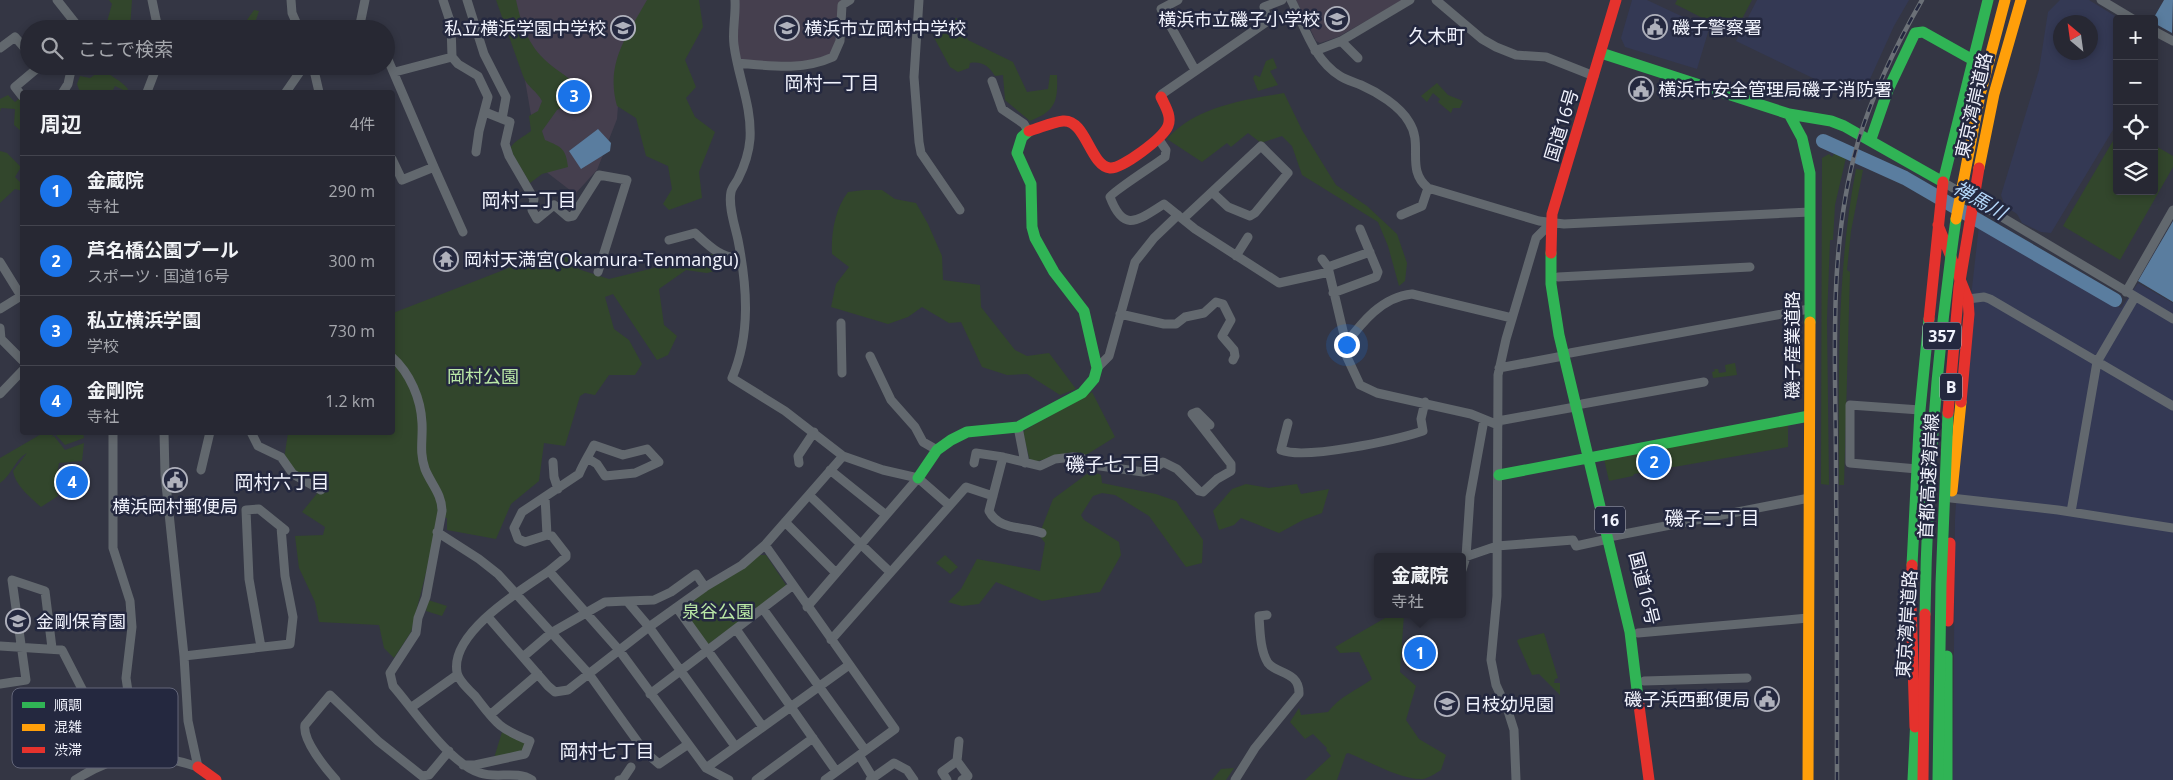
<!DOCTYPE html>
<html lang="ja">
<meta charset="utf-8">
<style>
body{margin:0;font-family:"Open Sans","Noto Sans JP",sans-serif;background:#33343f;color:#f1f3f6}
.controls{position:absolute;right:15px;top:15px;display:grid;overflow:hidden;border-radius:5px;box-shadow:0 2px 8px #0003}
.controls button{width:45px;height:45px;display:grid;place-items:center;padding:0;border:0;border-bottom:1px solid #43444e;background:#272833;color:#f1f3f6;font:25px sans-serif}
.compass{position:absolute;left:2053px;top:15px;width:45px;height:45px;border-radius:50%;background:#272833;box-shadow:0 2px 8px #0003;rotate:331deg}
.you{position:absolute;left:1346px;top:344px;width:18px;height:18px;margin:-12px;border:4px solid #fff;border-radius:50%;background:#1a73e8;box-shadow:0 0 0 8px #1a73e833}
.badge{display:grid;place-items:center;width:32px;height:32px;border-radius:50%;background:#1a73e8;color:#fff;font-size:16px;font-weight:700}
.pin{position:absolute;translate:-50% -50%;border:2px solid #fff;box-shadow:0 1px 5px #0006}
.popup{position:absolute;left:1374px;top:553px;width:92px;height:65px;box-sizing:border-box;display:grid;place-content:center;border-radius:5px;background:#272833;filter:drop-shadow(0 1px 4px #0005);font-size:16px;white-space:nowrap;color:#a4a6ac}
.popup b{font-size:19px;color:#f1f3f6}
.popup::after{content:'';position:absolute;left:50%;top:100%;margin-left:-10px;border:10px solid transparent;border-top-color:#272833}
.list{margin:0;padding:0;list-style:none}
h2{display:flex;justify-content:space-between;align-items:center;height:65px;margin:0;padding:0 20px;font-size:21px}
h2 small{font-size:16px;font-weight:400;color:#a4a6ac}
.list li{display:grid;grid-template-columns:32px 1fr auto;gap:15px;align-items:center;box-sizing:border-box;height:70px;padding:0 20px;border-top:1px solid #43444e}
.list b{display:block;font-size:19px;white-space:nowrap}
.list p{margin:0;font-size:16px;white-space:nowrap;color:#a4a6ac}
.list em{font-size:16px;font-style:normal;color:#a4a6ac}
.icon{flex:none;width:28px;height:28px;fill:none;stroke:currentColor;stroke-width:2;stroke-linecap:round;stroke-linejoin:round}
.map{position:relative;flex:none;width:2173px;height:780px;overflow:hidden}
.search{position:absolute;background:#272833;box-shadow:0 2px 8px #0003;left:20px;top:20px;width:375px;height:55px;display:flex;align-items:center;gap:12px;box-sizing:border-box;padding:0 18px;border-radius:28px;color:#a4a6ac;font-size:19px}
.panel{position:absolute;background:#272833;box-shadow:0 2px 8px #0003;left:20px;top:90px;width:375px;height:345px;border-radius:5px}
.map>svg:first-child{display:block}
.built{fill:#343954;fill-rule:evenodd}
.education{fill:#453f4e}
.green{fill:#32462c}
.water{fill:#5a7d9f}
.lines{fill:none;stroke-linecap:round;stroke-linejoin:round}
.river{stroke:#5a7d9f;stroke-width:14}
.street{stroke:#62686e;stroke-width:9}
.fast{stroke:#30b455;stroke-width:11}
.slow{stroke:#ff9f0a;stroke-width:11}
.jam{stroke:#e5322d;stroke-width:11}
.rail-casing{stroke:#6b7077;stroke-width:4.5}
.rail{stroke:#24283f;stroke-width:2.5;stroke-dasharray:8;stroke-linecap:butt}
.fast-bridge{stroke:#30b455;stroke-width:11}
.slow-bridge{stroke:#ff9f0a;stroke-width:11}
.jam-bridge{stroke:#e5322d;stroke-width:11}
.labels{text-anchor:middle;dominant-baseline:central;stroke-width:5;stroke-linejoin:round;paint-order:stroke}
.shield{fill:#24283f;stroke:#b4b6c4;stroke-width:1}
.shield-label{font-size:16px;font-weight:bold;fill:#f1f3fd}
.poi-label{font-size:18px;fill:#f1f3fd;stroke:#24283f;text-anchor:start}
.street-label{font-size:18px;fill:#f1f3fd;stroke:#24283f}
.park-label{font-size:18px;fill:#bae8a6;stroke:#24283f}
.neighbourhood-label{font-size:19px;fill:#f1f3fd;stroke:#24283f}
.water-label{font-size:19px;font-style:italic;fill:#b4d7f9;stroke:#24283f}
.key{fill:#24283f;stroke:#626578;stroke-width:1}
.key-label{font-size:14px;fill:#f1f3fd}
</style>
<div class="map">
<svg width="2173" height="780" viewBox="0 0 2173 780">
<rect width="100%" height="100%" fill="#343644"/>
<path class="built" d="M 1632,0 L 1647,0 L 1709,29 L 1697,69 L 1625,47 L 1621,38 Z
M 1757,0 L 1909,0 L 1894,26 L 1860,101 L 1736,41 Z
M 2060,0 L 2089,0 L 2120,19 L 2117,19 L 2117,123 L 2051,233 L 2041,232 L 2022,223 L 2017,214 L 2005,206 L 2001,195 L 2039,70 L 2048,12 ZM 2060,22 L 2090,22 L 2090,52 L 2060,52 Z
M 1979,225 L 2121,308 L 2138,283 L 2173,303 L 2173,780 L 1953,780 L 1955,519 L 1966,342 Z"/>
<path class="education" d="M 508,0 L 671,0 L 621,66 L 617,119 L 597,170 L 575,194 L 540,167 L 521,57 Z
M 739,0 L 845,0 L 835,53 L 795,65 L 741,61 L 736,41 Z
M 1296,0 L 1403,0 L 1338,37 L 1320,43 L 1316,41 Z"/>
<path class="green" d="M 109,0 L 132,0 L 130,29 L 126,29 L 125,22 L 116,24 L 113,29 L 105,29 L 112,4 Z
M 496,0 L 516,0 C 522,27 529,48 552,66 C 562,74 574,80 580,92 L 567,105 L 557,110 L 542,131 L 545,140 C 562,147 566,149 568,167 L 542,174 L 530,183 L 513,155 L 511,147 C 515,140 524,137 531,131 L 529,116 L 538,111 L 542,101 C 537,91 527,87 523,76 Z
M 647,0 L 699,0 L 703,27 L 685,60 L 696,87 L 686,98 L 695,117 L 715,132 L 699,172 L 702,198 L 669,210 L 663,204 L 672,189 L 668,166 L 646,156 L 636,118 L 617,106 C 605,63 627,36 647,0 Z
M 1677,0 L 1752,0 L 1734,34 L 1675,4 Z
M 254,10 L 259,11 L 254,26 L 248,22 L 246,26 L 244,24 Z
M 957,18 L 968,40 L 1013,62 L 1027,92 L 1048,89 L 1050,75 L 1057,75 C 1058,101 1056,111 1030,121 L 1005,100 L 1003,75 L 995,76 C 989,66 982,61 970,63 L 969,68 L 958,72 L 950,67 L 932,34 L 938,25 Z
M 1273,58 L 1277,68 L 1270,71 L 1278,85 L 1258,91 L 1253,78 L 1255,75 L 1260,77 L 1266,61 Z
M 103,69 C 111,77 121,80 128,89 L 127,92 L 115,86 L 112,92 L 80,92 L 77,84 L 80,76 L 90,78 Z
M 1437,83 L 1448,95 L 1463,101 L 1460,108 L 1453,108 L 1451,113 L 1438,102 L 1440,99 L 1433,93 L 1427,102 L 1421,96 Z
M 1284,93 L 1302,130 L 1336,185 L 1367,206 L 1397,234 L 1407,263 L 1405,281 L 1399,286 L 1388,246 L 1378,222 L 1302,175 L 1292,146 L 1282,136 L 1261,143 L 1248,133 L 1231,147 L 1227,143 L 1202,162 L 1167,139 C 1195,107 1243,100 1284,93 Z
M 8,95 L 15,102 L 20,98 L 22,101 L 22,132 L 14,125 L 15,109 L 1,108 L 0,112 L 0,99 Z
M 2117,134 L 2117,191 L 2154,191 L 2154,145 L 2173,156 L 2173,167 L 2120,260 L 2063,226 Z
M 0,143 L 0,151 L 7,153 L 21,167 L 15,177 L 22,184 L 22,191 L 15,189 L 0,203 Z
M 1841,145 L 1848,149 L 1835,205 L 1833,240 L 1830,240 L 1827,319 L 1829,485 L 1821,484 L 1822,158 L 1829,154 L 1832,157 Z
M 1856,169 L 1863,170 L 1851,231 L 1847,270 L 1850,272 L 1844,485 L 1839,485 C 1839,379 1836,273 1856,169 Z
M 864,190 L 882,190 L 895,199 L 916,203 L 928,224 L 942,256 L 943,280 L 980,285 L 981,307 L 1015,350 L 1027,356 L 1049,353 L 1076,389 L 1060,395 L 1027,374 L 1007,375 L 982,367 L 961,322 L 949,323 L 922,307 L 908,317 L 888,324 L 831,307 L 836,284 L 849,267 L 832,254 C 831,233 835,209 848,192 Z
M 576,252 L 582,253 L 578,269 L 609,279 L 711,254 L 736,260 L 738,265 L 707,273 L 686,270 L 659,289 L 664,325 L 677,336 L 668,355 L 657,360 L 613,294 L 605,297 L 614,329 L 629,340 L 642,364 L 635,375 L 609,375 L 595,395 L 585,393 L 580,396 L 565,446 L 544,443 L 539,481 L 511,504 L 496,539 L 447,530 L 447,518 L 440,517 L 411,632 L 394,658 L 384,648 L 379,625 L 319,622 L 315,602 L 299,568 L 295,536 L 323,535 L 325,527 L 302,512 L 319,491 L 299,476 L 284,459 L 288,433 L 392,432 L 393,313 L 527,261 C 544,260 559,253 576,252 Z
M 1735,363 L 1737,375 L 1713,378 L 1712,372 L 1715,371 L 1714,369 L 1718,369 L 1719,373 L 1726,372 L 1725,365 Z
M 1092,392 L 1115,437 L 1086,455 C 1064,446 1050,463 1030,461 L 1023,433 L 1025,430 Z
M 1788,424 L 1788,447 L 1634,474 L 1633,476 L 1609,481 L 1604,459 Z
M 43,433 L 83,433 L 84,438 L 65,445 L 55,434 L 51,437 L 54,436 L 65,450 L 84,443 L 82,461 L 59,463 L 55,486 L 58,496 L 41,507 C 31,498 15,485 13,471 L 27,453 C 15,459 12,475 0,483 L 0,458 Z
M 1091,471 L 1101,475 L 1102,483 L 1156,494 L 1176,501 L 1203,540 L 1202,563 L 1186,567 L 1149,516 L 1115,495 L 1102,493 L 1093,496 L 1081,515 L 1084,520 L 1119,542 L 1121,555 L 1100,592 L 1042,601 L 996,582 L 979,604 L 962,606 L 948,602 L 961,589 L 977,559 L 1040,571 L 1045,543 L 1039,535 L 1053,499 Z
M 1246,484 L 1269,488 L 1297,484 L 1301,494 L 1329,489 L 1322,513 L 1303,520 L 1279,533 L 1241,518 L 1234,525 L 1219,530 L 1213,511 L 1232,489 Z
M 759,555 L 766,555 L 786,585 L 786,588 L 707,645 L 683,611 L 684,606 Z
M 945,555 L 958,567 L 950,574 L 936,563 Z
M 428,600 L 447,606 L 442,616 L 426,611 Z
M 1392,614 L 1404,614 L 1400,672 L 1416,686 L 1406,720 L 1419,739 L 1446,755 L 1441,770 C 1436,773 1429,778 1423,779 C 1400,780 1369,761 1348,753 L 1346,754 L 1337,780 L 1305,780 L 1331,756 L 1326,750 L 1327,748 L 1313,734 L 1305,739 L 1290,722 L 1299,708 L 1301,715 L 1328,712 C 1339,697 1357,690 1372,679 L 1359,652 L 1340,653 L 1335,647 Z
M 1544,633 L 1558,678 L 1555,679 L 1554,683 L 1560,683 L 1560,695 L 1539,674 L 1532,675 L 1517,641 L 1519,639 Z
M 502,732 L 527,742 L 523,752 L 494,758 Z
M 1234,768 L 1226,780 L 1212,780 L 1221,769 Z"/>
<path class="water" d="M 2164,0 L 2173,0 L 2172,33 L 2154,23 L 2153,19 Z
M 598,129 L 611,143 L 610,151 L 581,169 L 569,151 Z
M 2173,221 L 2173,302 L 2138,281 Z
M 1665,454 L 1667,464 L 1643,468 L 1641,459 Z"/>
<g class="lines">
<path class="river" d="M 1823,141 L 1905,178 L 2115,300"/>
<path class="street" d="M 57,0 L 80,29
M 152,0 L 158,29
M 291,0 L 292,13 L 299,29
M 443,0 L 451,24 L 452,57 L 458,64 L 478,76 L 488,97 L 479,131 L 476,152
M 467,0 L 484,54 L 506,97 L 502,119
M 735,0 C 736,15 732,31 734,45 C 738,77 752,106 750,139 C 749,152 744,167 738,179 C 736,183 732,187 731,192 C 728,206 735,226 738,240 C 747,286 751,334 732,378 L 785,411 L 843,456 L 883,470 L 918,478 L 949,505
M 919,0 L 914,77 L 919,142 L 921,153 L 960,210
M 1178,0 L 1161,9 L 1195,70
M 1291,0 C 1305,27 1313,59 1340,76 C 1346,80 1354,82 1361,85 C 1377,92 1400,106 1409,122 C 1424,145 1405,169 1428,188 L 1539,221 L 1564,224 L 1810,212
M 1436,0 L 1482,39 L 1496,47 L 1516,55 L 1546,57 L 1594,76
M 2101,0 L 2133,19
M 359,29 L 365,0
M 2154,31 L 2173,41
M 1341,41 L 1358,58
M 0,48 L 15,37 L 29,53
M 1315,51 L 1341,41 L 1410,0
M 386,55 L 434,167 L 402,180 L 392,159
M 738,63 C 771,66 802,71 833,57 L 840,41 L 842,5 L 850,0
M 313,66 L 319,92
M 395,72 L 452,57
M 992,81 L 1002,109 L 1024,124 L 1028,131
M 63,92 L 68,84 L 72,66
M 147,92 L 157,66
M 286,92 L 304,66
M 22,96 L 15,87 L 40,66
M 1161,97 L 1162,94 L 1265,23 L 1267,19 L 1264,7 L 1282,0
M 485,112 L 510,122 L 505,144 L 509,156 L 534,199 L 532,210 L 537,219 L 554,205 L 568,217 L 573,216 L 599,175 L 627,180 L 598,272
M 1158,138 L 1166,150 L 1165,157 C 1156,164 1112,192 1110,197 C 1124,234 1138,220 1164,204 L 1195,229 L 1279,283 L 1329,272
M 434,167 L 463,232
M 1943,182 L 2173,319
M 1401,215 L 1422,206 L 1428,188
M 1183,219 L 1261,146 L 1288,173 L 1255,213 L 1250,216 L 1228,207 L 1212,192
M 669,240 L 695,233 C 707,244 723,261 741,257
M 1236,256 L 1248,237
M 1322,259 L 1328,267 L 1344,335 L 1346,355 L 1360,385 L 1377,393 L 1471,414 L 1498,425
M 0,262 L 21,296 L 0,309
M 1328,267 L 1370,252
M 1558,277 L 1750,267
M 2126,292 L 2173,210
M 1333,293 L 1376,277 L 1378,272 L 1360,229
M 1968,299 L 1984,297 L 1990,299 L 2173,406
M 1120,314 L 1164,324 L 1176,324 L 1185,317 L 1204,313 L 1216,302 L 1223,304 L 1231,320 L 1222,336 L 1234,350 L 1235,356 L 1233,360
M 841,323 L 842,373
M 0,328 L 1,339 L 22,360
M 1345,345 C 1362,322 1382,297 1412,294 L 1512,318
M 1570,353 L 1809,309
M 870,356 L 891,400 L 915,427 L 923,442 L 937,450
M 392,357 C 410,373 421,399 422,423 C 423,440 419,451 425,469 C 431,484 442,494 442,511 L 426,597 L 418,618 L 416,633 L 390,673 L 393,686 C 414,710 450,764 480,773 C 497,779 516,770 532,780
M 1097,368 L 1109,356 L 1135,262 L 1154,238 L 1178,215
M 1499,368 L 1563,356
M 0,394 L 22,371
M 1582,404 L 1704,382
M 1498,421 L 1575,407
M 1288,423 L 1281,450 C 1305,460 1396,440 1423,431 L 1421,419 L 1425,402
M 1018,427 L 1025,463
M 113,432 L 113,548 L 130,601 L 132,627 L 126,678 L 129,698
M 164,432 L 165,475 L 184,656 L 188,721 L 198,767
M 251,432 L 258,446 L 281,457 L 293,474 L 321,490
M 1003,457 L 1040,466 L 1055,459 L 1073,457 L 1082,458 L 1093,465 L 1143,472 L 1152,470 L 1163,462 L 1177,469 L 1199,491 L 1203,492 L 1217,479 L 1231,471 L 1231,464 L 1192,414 L 1197,412 L 1210,425
M 553,462 L 554,477 L 558,489
M 799,463 L 798,456 L 814,432
M 974,463 L 976,453 L 1003,457 L 989,511 C 999,531 1025,526 1042,533
M 1917,469 L 1850,463 L 1850,405 L 1920,410
M 201,470 L 210,432
M 830,470 L 886,515
M 809,495 L 890,572
M 545,497 L 547,535
M 1951,498 L 2058,510 L 2173,528
M 2071,512 L 2097,362 L 2135,297
M 785,522 L 836,573
M 437,532 L 479,559 L 498,574 L 589,674 L 645,752 L 659,764 L 687,745
M 1614,536 L 1809,498
M 765,545 L 895,729 L 825,780
M 1462,558 L 1497,546 L 1573,540 L 1576,546 L 1608,539
M 1462,570 L 1466,557 L 1470,497 L 1484,420
M 549,571 L 566,557 L 566,554 L 552,536 L 547,535 L 525,542 L 518,539 L 514,528 L 522,512 L 579,474 C 583,464 589,455 594,445 L 623,455 L 647,449 L 659,462 L 635,473 L 605,476 L 597,464 L 587,458
M 627,601 L 654,600 L 671,592 L 696,574 L 705,587
M 807,607 L 918,478
M 677,608 L 763,727
M 763,609 L 865,750
M 488,617 L 548,686 L 555,692 L 568,690 L 649,627 L 705,587 L 742,565 L 765,545 L 843,456
M 736,629 L 836,771
M 1638,633 L 1808,618
M 831,640 L 966,487 L 993,496
M 0,646 L 62,650 L 118,759
M 261,647 L 249,579 L 246,510 L 259,509 L 285,530
M 184,656 L 290,644 L 293,617 L 285,576 L 281,527
M 523,657 L 551,633 L 605,602 L 627,601 L 649,627 L 735,746
M 1644,681 L 1747,678
M 0,684 L 26,680 L 12,580 L 45,591 L 52,648
M 650,694 L 792,586
M 412,707 L 457,675
M 490,715 L 538,674
M 959,741 L 957,761 L 968,776 L 962,780
M 859,755 L 873,778
M 463,765 L 475,765 L 525,754 L 530,741 C 498,728 496,723 475,696 C 469,690 458,680 457,672 C 450,633 521,590 549,571 L 619,650 L 706,768 L 729,780
M 706,768 L 849,665
M 75,780 C 118,752 150,751 198,767
M 336,780 C 326,769 302,740 305,725 L 330,695 L 378,741 L 422,776 L 429,775 L 449,751
M 619,780 L 623,779 L 631,767
M 756,780 L 813,738
M 870,780 L 894,763 L 907,770 L 914,780
M 947,780 L 942,772 L 957,761
M 1235,780 L 1255,748 L 1299,694 C 1300,671 1276,674 1268,663 C 1260,651 1260,630 1259,616 L 1267,615
M 1516,780 L 1514,730 L 1508,711 L 1496,685 L 1491,660 L 1497,596 L 1498,375 L 1506,339 L 1536,238 L 1551,223"/>
<path class="fast" d="M 1601,53 L 1789,114 L 1802,138 L 1810,173 L 1810,322
M 1789,114 L 1831,121 L 1844,126 L 1943,182 L 1988,0
M 1871,139 L 1888,90 L 1915,33 L 1923,32 L 1973,60
M 1551,253 L 1551,284 L 1559,335 L 1630,632 L 1638,698
M 1499,475 L 1809,416
M 918,478 L 937,450 L 951,440 L 967,432 L 1018,427 L 1082,393 L 1094,379 L 1097,368 L 1084,311 L 1054,272 L 1035,238 L 1032,227 L 1031,184 L 1017,153 L 1022,137 L 1029,131
M 1912,565 L 1920,410 L 1929,319
M 1947,656 L 1947,780
M 1913,780 L 1916,717"/>
<path class="slow" d="M 1952,491 L 1961,402
M 1808,780 L 1810,322"/>
<path class="jam" d="M 1029,131 C 1040,128 1052,122 1063,121 C 1086,119 1090,166 1110,168 C 1122,169 1163,138 1168,126 C 1172,116 1165,106 1161,97
M 1938,225 L 1968,299 L 1969,314 L 1961,402
M 1551,253 L 1552,214 L 1616,0
M 1929,319 L 1943,182
M 1912,565 L 1911,603 L 1915,727
M 1948,621 L 1950,543
M 1638,698 L 1649,780
M 198,767 L 216,780"/>
<defs>
<path id="rail" d="M 1837,780 C 1837,677 1837,575 1836,472 C 1836,363 1827,248 1858,142 C 1873,93 1896,45 1922,0"/>
</defs>
<use href="#rail" class="rail-casing"/>
<use href="#rail" class="rail"/>
<path class="fast-bridge" d="M 1925,614 C 1927,482 1937,350 1956,219
M 1938,780 L 1941,584 L 1948,413"/>
<path class="slow-bridge" d="M 1979,168 L 1994,94 L 2021,0
M 1956,219 L 1980,95 L 2005,0"/>
<path class="jam-bridge" d="M 1948,413 L 1959,287 L 1979,168
M 1923,780 L 1925,614"/>
</g>
<defs>
<symbol id="school-ring" viewBox="-11 -11 22 22"><circle r="9.5" fill="#24283f" stroke="#afb1bc" stroke-width="1.5"/><path d="M0-5L7-2L0 1L-7-2ZM-4 1L0 2.5L4 1V4Q0 6-4 4Z" fill="#afb1bc"/></symbol>
<symbol id="civic-ring" viewBox="-11 -11 22 22"><circle r="9.5" fill="#24283f" stroke="#afb1bc" stroke-width="1.5"/><path d="M-.6-6.5H3V-4.5H.6V-3L4-1V1h2V6H-6V1h2V-1L-.6-3ZM-1.2 2.5V6h2.4V2.5Z" fill="#afb1bc"/></symbol>
<symbol id="temple-ring" viewBox="-11 -11 22 22"><circle r="9.5" fill="#24283f" stroke="#afb1bc" stroke-width="1.5"/><path d="M0-6L5-2H3V0L6.5 2.5H4V6H1.5V3h-3V6H-4V2.5H-6.5L-3 0V-2H-5Z" fill="#afb1bc"/></symbol>
</defs>
<g fill-rule="evenodd">
<use href="#school-ring" x="1323" y="5" width="28" height="28"/>
<use href="#civic-ring" x="1641" y="13" width="28" height="28"/>
<use href="#school-ring" x="609" y="14" width="28" height="28"/>
<use href="#school-ring" x="773" y="14" width="28" height="28"/>
<use href="#civic-ring" x="1627" y="75" width="28" height="28"/>
<use href="#temple-ring" x="432" y="245" width="28" height="28"/>
<use href="#civic-ring" x="161" y="466" width="28" height="28"/>
<use href="#school-ring" x="4" y="607" width="28" height="28"/>
<use href="#civic-ring" x="1753" y="685" width="28" height="28"/>
<use href="#school-ring" x="1433" y="690" width="28" height="28"/>
</g>
<g class="labels">
<g class="shield">
<rect x="1923" y="322.5" width="38" height="27" rx="4"/>
<rect x="1940" y="373.5" width="22" height="27" rx="4"/>
<rect x="1595" y="506.5" width="30" height="27" rx="4"/>
</g>
<g class="shield-label">
<text x="1942" y="336">357</text>
<text x="1951" y="387">B</text>
<text x="1610" y="520">16</text>
</g>
<g class="poi-label">
<text x="1320" y="19" text-anchor="end">横浜市立磯子小学校</text>
<text x="1672" y="27">磯子警察署</text>
<text x="606" y="28" text-anchor="end">私立横浜学園中学校</text>
<text x="804" y="28">横浜市立岡村中学校</text>
<text x="1658" y="89">横浜市安全管理局磯子消防署</text>
<text x="464" y="259">岡村天満宮(Okamura-Tenmangu)</text>
<text x="175" y="506" text-anchor="middle">横浜岡村郵便局</text>
<text x="36" y="621">金剛保育園</text>
<text x="1750" y="699" text-anchor="end">磯子浜西郵便局</text>
<text x="1464" y="704">日枝幼児園</text>
</g>
<g class="street-label">
<text transform="translate(1973 105) rotate(-77)">東京湾岸道路</text>
<text transform="translate(1561 125) rotate(-73)">国道16号</text>
<text transform="translate(1792 345) rotate(-90)">磯子産業道路</text>
<text transform="translate(1928 476) rotate(-87)">首都高速湾岸線</text>
<text transform="translate(1645 588) rotate(76)">国道16号</text>
<text transform="translate(1906 624) rotate(-86)">東京湾岸道路</text>
</g>
<g class="park-label">
<text x="483" y="376">岡村公園</text>
<text x="718" y="611">泉谷公園</text>
</g>
<g class="neighbourhood-label">
<text x="1437" y="36">久木町</text>
<text x="832" y="83">岡村一丁目</text>
<text x="529" y="200">岡村二丁目</text>
<text x="1113" y="464">磯子七丁目</text>
<text x="282" y="482">岡村六丁目</text>
<text x="1712" y="518">磯子二丁目</text>
<text x="607" y="751">岡村七丁目</text>
</g>
<g class="water-label">
<text transform="translate(1980 200) rotate(30)">禅馬川</text>
</g>
</g>
<rect x="12" y="688" width="166" height="80" rx="8" class="key"/>
<rect x="22" y="702" width="23" height="6" fill="#30b455"/>
<rect x="22" y="724" width="23" height="7" fill="#ff9f0a"/>
<rect x="22" y="747" width="23" height="6" fill="#e5322d"/>
<g class="key-label">
<text x="54" y="710">順調</text>
<text x="54" y="732">混雑</text>
<text x="54" y="755">渋滞</text>
</g>
</svg>
<div class="controls">
<button>+</button>
<button>−</button>
<button><svg class="icon" aria-label="locate" viewBox="0 0 24 24"><circle cx="12" cy="12" r="6"/><path d="M12 2v4M12 18v4M2 12h4M18 12h4"/></svg></button>
<button><svg class="icon" aria-label="layers" viewBox="0 0 24 24"><path d="M12 4l9 5-9 5-9-5zM3 14l9 5 9-5"/></svg></button>
</div>
<svg class="compass" viewBox="-18 -18 36 36"><path d="M0-13l5 13h-10z" fill="#e53935"/><path d="M0 13l5-13h-10z" fill="#a4a6ac"/></svg>
<div class="you"></div>
<div class="pin badge" style="left:1420px;top:653px">1</div>
<div class="popup"><b>金蔵院</b>寺社</div>
<div class="pin badge" style="left:1654px;top:462px">2</div>
<div class="pin badge" style="left:574px;top:96px">3</div>
<div class="pin badge" style="left:72px;top:482px">4</div>
<div class="search"><svg class="icon" aria-label="search" viewBox="0 0 24 24"><circle cx="10" cy="10" r="6"/><path d="M15 15l6 6"/></svg>ここで検索</div>
<section class="panel">
<h2>周辺<small>4件</small></h2>
<ul class="list">
<li><span class="badge">1</span><div><b>金蔵院</b><p>寺社</p></div><em>290 m</em></li>
<li><span class="badge">2</span><div><b>芦名橋公園プール</b><p>スポーツ · 国道16号</p></div><em>300 m</em></li>
<li><span class="badge">3</span><div><b>私立横浜学園</b><p>学校</p></div><em>730 m</em></li>
<li><span class="badge">4</span><div><b>金剛院</b><p>寺社</p></div><em>1.2 km</em></li>
</ul>
</section>
</div>
